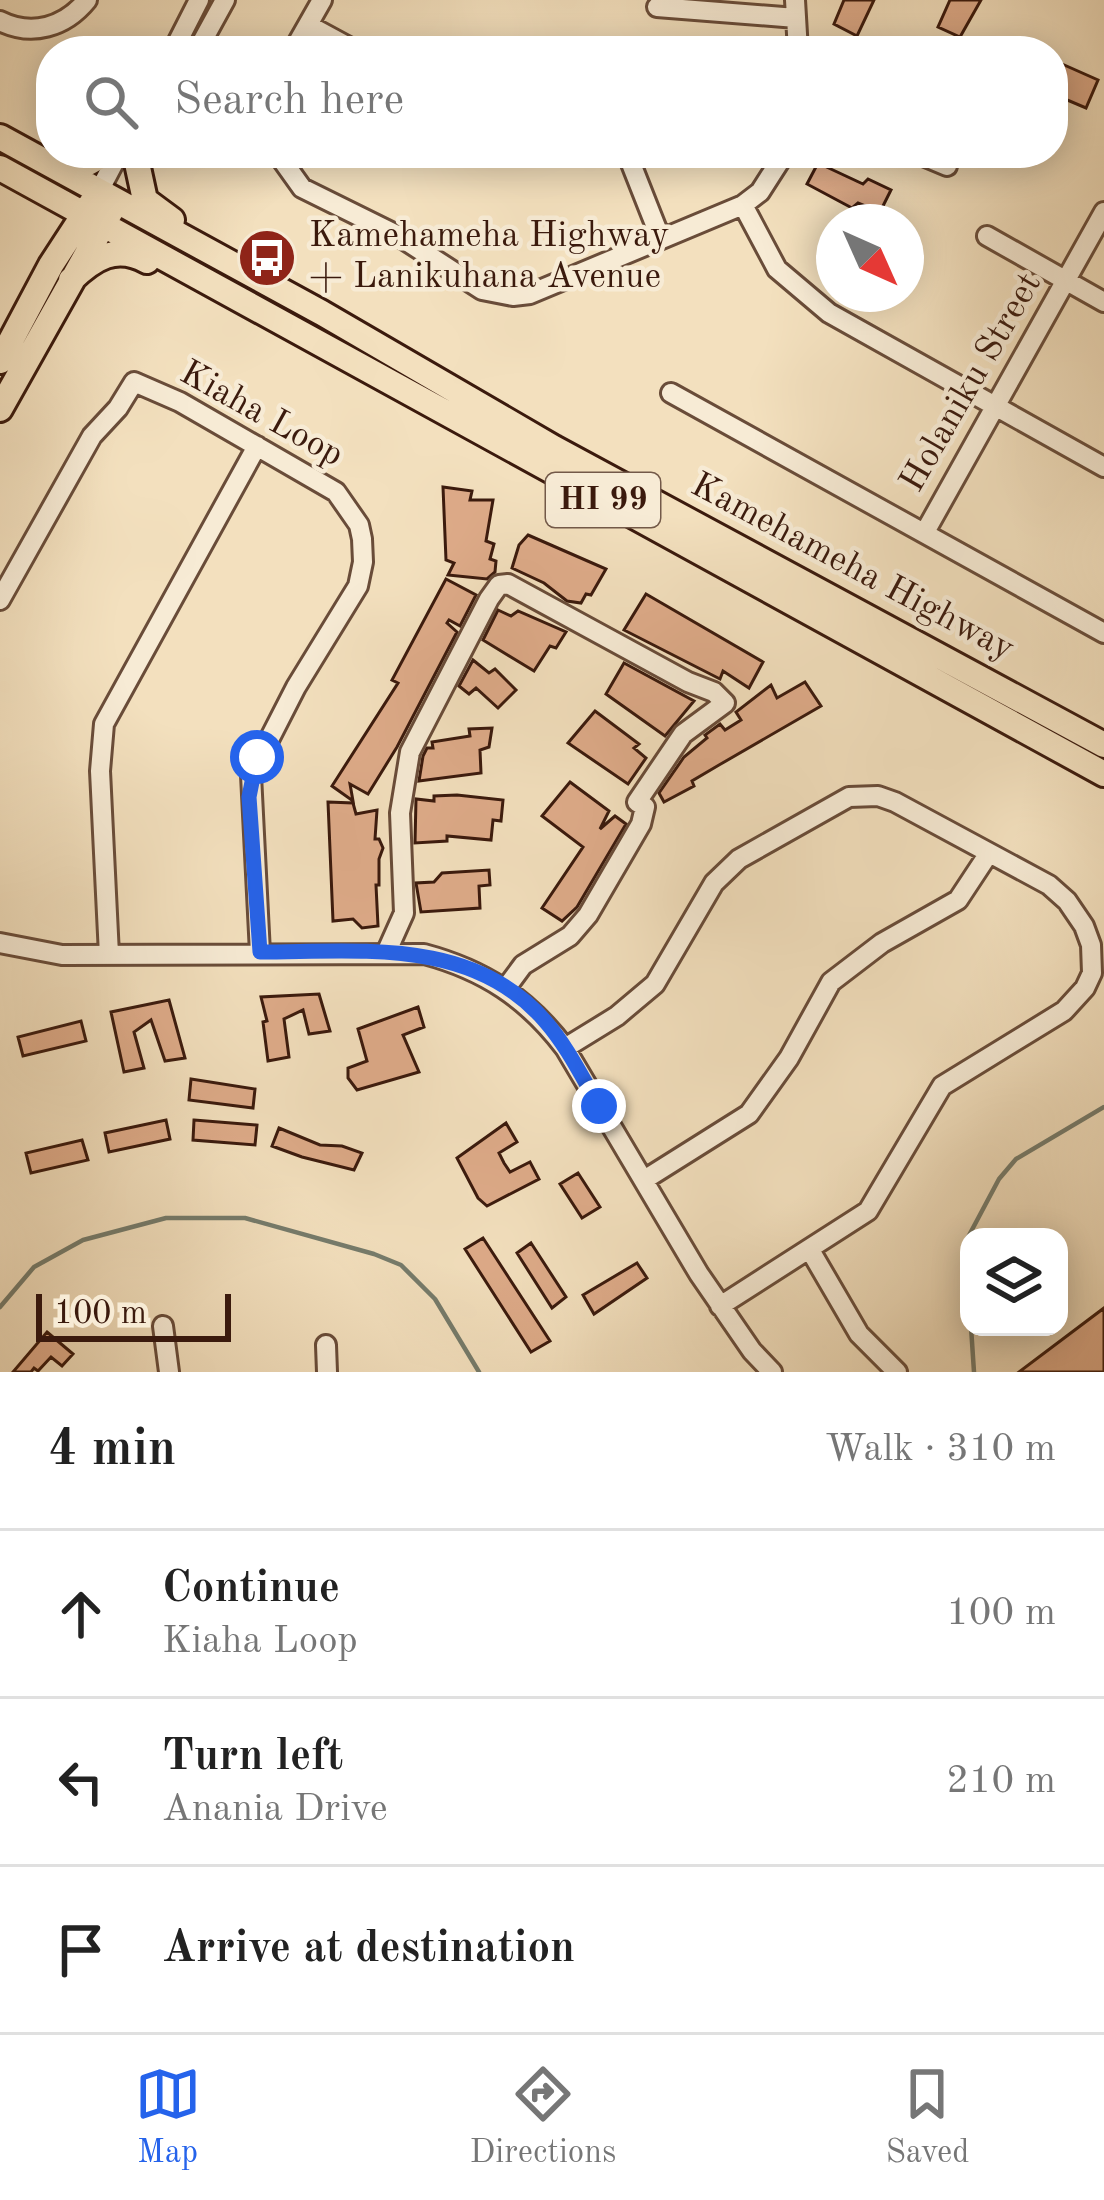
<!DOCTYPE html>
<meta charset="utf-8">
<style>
body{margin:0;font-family:"Old Standard TT",serif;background:#f6f6f6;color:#222}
.controls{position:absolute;right:36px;bottom:36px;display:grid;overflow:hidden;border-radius:24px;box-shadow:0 6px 30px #0003}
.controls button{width:108px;height:108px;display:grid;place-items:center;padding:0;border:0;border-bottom:3px solid #e0e0e0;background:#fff;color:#222;font:60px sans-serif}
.compass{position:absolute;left:816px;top:204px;width:108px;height:108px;border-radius:50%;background:#fff;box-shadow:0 6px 30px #0003;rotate:135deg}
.scale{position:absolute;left:36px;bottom:30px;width:195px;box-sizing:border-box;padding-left:12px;border:6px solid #3b1a0d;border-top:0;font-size:33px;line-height:42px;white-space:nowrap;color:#3b1a0d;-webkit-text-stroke:9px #f7ebd5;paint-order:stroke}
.stop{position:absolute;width:36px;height:36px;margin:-27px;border:9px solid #2563eb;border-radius:50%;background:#fff}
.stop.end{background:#2563eb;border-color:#fff;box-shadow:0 3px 12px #0008}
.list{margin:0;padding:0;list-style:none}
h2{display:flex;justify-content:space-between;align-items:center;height:156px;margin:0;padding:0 48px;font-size:51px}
h2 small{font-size:39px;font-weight:400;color:#767676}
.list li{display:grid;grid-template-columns:78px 1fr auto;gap:36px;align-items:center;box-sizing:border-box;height:168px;padding:0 48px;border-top:3px solid #e0e0e0}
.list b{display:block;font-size:45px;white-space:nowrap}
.list p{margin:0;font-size:39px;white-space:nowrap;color:#767676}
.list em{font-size:39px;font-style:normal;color:#767676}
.icon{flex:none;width:66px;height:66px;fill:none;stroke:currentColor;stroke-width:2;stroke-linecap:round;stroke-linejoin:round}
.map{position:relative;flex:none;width:1104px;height:1372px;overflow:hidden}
.search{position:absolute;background:#fff;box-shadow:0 6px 30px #0003;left:36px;right:36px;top:36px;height:132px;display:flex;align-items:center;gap:30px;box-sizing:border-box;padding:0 42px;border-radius:48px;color:#767676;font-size:45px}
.sheet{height:660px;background:#fff}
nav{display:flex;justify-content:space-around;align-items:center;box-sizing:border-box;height:168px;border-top:3px solid #e0e0e0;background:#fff;font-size:33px;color:#767676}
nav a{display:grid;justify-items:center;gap:6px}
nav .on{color:#2563eb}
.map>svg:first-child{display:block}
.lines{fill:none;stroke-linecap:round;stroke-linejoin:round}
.stream{stroke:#767c6c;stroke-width:4.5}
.building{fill:#deab89;stroke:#3b1a0d;stroke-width:3}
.minor-casing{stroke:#694c39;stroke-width:24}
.major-casing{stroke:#3b1a0d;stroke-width:30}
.minor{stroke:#f7ebd5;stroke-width:18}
.major{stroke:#f3e0be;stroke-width:24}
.route{stroke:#2563eb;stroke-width:15}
.labels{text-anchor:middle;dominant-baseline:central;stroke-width:9;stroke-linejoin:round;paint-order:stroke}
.shield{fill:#f7ebd5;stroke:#735949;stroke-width:3}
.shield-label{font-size:33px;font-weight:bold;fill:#3b1a0d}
.poi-label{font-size:36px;fill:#3b1a0d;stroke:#f7ebd5;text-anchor:start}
.street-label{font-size:36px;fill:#3b1a0d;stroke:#f7ebd5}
</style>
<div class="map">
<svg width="1104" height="1372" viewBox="0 0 1104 1372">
<rect width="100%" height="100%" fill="#f3e0be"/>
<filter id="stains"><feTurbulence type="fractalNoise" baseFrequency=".00167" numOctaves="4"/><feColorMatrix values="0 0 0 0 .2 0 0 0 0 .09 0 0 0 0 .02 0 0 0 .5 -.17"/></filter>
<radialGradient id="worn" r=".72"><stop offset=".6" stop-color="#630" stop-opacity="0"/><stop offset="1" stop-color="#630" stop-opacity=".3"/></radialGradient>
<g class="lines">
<path class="stream" d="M 969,1303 L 963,1265 L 966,1241 L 999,1179 L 1016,1159 L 1104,1107
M 0,1307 L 34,1267 L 83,1240 L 166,1218 L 245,1218 L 374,1254 L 401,1265 L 435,1299 L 479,1372
M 971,1327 L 974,1372"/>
</g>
<path class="building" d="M 844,0 L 874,0 L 857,36 L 834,24 Z
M 950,0 L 981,0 L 960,37 L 938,27 Z
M 1053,60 L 1098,80 L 1086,108 L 1053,94 Z
M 818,163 L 863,184 L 868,179 L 891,190 L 880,212 L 858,203 L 852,208 L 807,184 Z
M 443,487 L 472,491 L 470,500 L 493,500 L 486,541 L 494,544 L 490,559 L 496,561 L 495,572 L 487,579 L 448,575 L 454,563 L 446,560 Z
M 528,535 L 606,569 L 591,595 L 586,594 L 581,603 L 567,601 L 544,583 L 512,568 L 519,545 Z
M 446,579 L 476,595 L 460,626 L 449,620 L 447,623 L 457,632 L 397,747 L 368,794 L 350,784 L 353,801 L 332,786 L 398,683 L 392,680 Z
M 646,594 L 763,662 L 749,688 L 723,671 L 720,679 L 624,630 Z
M 498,610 L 511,616 L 518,611 L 566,632 L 556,648 L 550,646 L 534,671 L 483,640 Z
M 473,660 L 489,673 L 495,669 L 516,690 L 498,708 L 476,688 L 469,694 L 459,686 Z
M 624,663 L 694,701 L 665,736 L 606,694 Z
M 805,682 L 821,706 L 719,765 L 692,781 L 694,786 L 664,802 L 659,793 L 684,757 L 707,738 L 705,735 L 720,724 L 725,730 L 741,720 L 736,712 L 771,685 L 777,698 Z
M 595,711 L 639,744 L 634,748 L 646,758 L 628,784 L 568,743 Z
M 492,728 L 489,747 L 480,750 L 481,773 L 419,781 L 423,756 L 427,748 L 433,748 L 432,742 L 470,736 L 469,729 Z
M 570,782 L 609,811 L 600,829 L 615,816 L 626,824 L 577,907 L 562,921 L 542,908 L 583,847 L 542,816 Z
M 457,795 L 503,800 L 501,821 L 493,820 L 491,840 L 447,836 L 447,841 L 415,843 L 416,799 L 434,801 L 434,796 Z
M 328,802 L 353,803 L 356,814 L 377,810 L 375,839 L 379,839 L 383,848 L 379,859 L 379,885 L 376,885 L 378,926 L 362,928 L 353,919 L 333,921 Z
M 489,870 L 490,885 L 479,886 L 480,908 L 421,912 L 416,883 L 434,882 L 442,873 Z
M 319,994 L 330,1031 L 309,1034 L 303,1010 L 284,1019 L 289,1057 L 268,1061 L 263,1022 L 267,1021 L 261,997 Z
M 169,1000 L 185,1058 L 165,1061 L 151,1020 L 134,1032 L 144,1068 L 124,1072 L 111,1012 Z
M 418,1007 L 424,1027 L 403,1035 L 419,1072 L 357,1090 L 348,1078 L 348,1068 L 367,1061 L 358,1029 Z
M 81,1021 L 86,1041 L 23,1056 L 18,1037 Z
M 191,1079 L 255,1089 L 253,1108 L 189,1100 Z
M 166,1120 L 170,1139 L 109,1152 L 105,1133 Z
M 194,1120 L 257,1125 L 255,1145 L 193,1140 Z
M 506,1123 L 517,1142 L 499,1153 L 504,1163 L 510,1172 L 530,1162 L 539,1179 L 487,1206 L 478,1198 L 457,1158 Z
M 279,1128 L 320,1145 L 342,1146 L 362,1153 L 354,1170 L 302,1157 L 272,1146 Z
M 82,1140 L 88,1160 L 31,1173 L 26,1153 Z
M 578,1173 L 600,1207 L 582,1218 L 560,1184 Z
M 483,1238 L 550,1341 L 531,1352 L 465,1249 Z
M 531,1243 L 566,1297 L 552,1308 L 517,1253 Z
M 637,1263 L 647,1278 L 594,1314 L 583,1295 Z
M 1104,1308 L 1104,1372 L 1019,1372 Z
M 47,1332 L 73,1354 L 62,1366 L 51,1357 L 38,1371 L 34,1368 L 31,1372 L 13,1372 Z"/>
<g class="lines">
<defs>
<path id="minor" d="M 795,0 L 798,51
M 657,7 L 796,18
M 0,21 C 32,37 65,27 87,0
M 308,25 L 356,51
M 173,51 L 199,0
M 197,51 L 225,0
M 293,51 L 322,0
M 277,153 L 302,188 L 397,235 L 482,290 L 513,296 L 530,294 L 743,205 L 760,192 L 785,153
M 916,153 L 947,166
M 630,161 L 660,237
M 98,193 L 119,153
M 743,205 L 777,269 L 829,313 L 1104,467
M 987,236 L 1104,302
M 671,393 L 1104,633
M 925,532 L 1104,212
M 0,600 L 92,436 L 118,408 L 134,382 L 180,402 L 336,492 L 359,525 L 362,539 L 363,562 L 358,586 L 296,687 L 251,775 L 260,953
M 0,943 L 62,955 L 424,954 C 484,970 527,998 565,1048 L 699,1274 L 752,1351 L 772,1372
M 387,951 L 404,913 L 400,813 L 410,752 L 489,599 L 499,585 L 508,584 L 688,682 L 714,692 L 725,703 L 683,734 L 637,802 L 645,807 L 641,824 L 588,915 L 570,936 L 523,965 L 506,988
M 109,955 L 100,771 L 104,724 L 257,446
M 565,1048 L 617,1016 L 655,984 L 714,883 L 739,859 L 849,797 L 878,796 L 895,802 L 1049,885 L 1067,901 L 1084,926 L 1091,945 L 1092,973 L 1085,988 L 1064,1011 L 942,1086 L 868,1211 L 720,1306
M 644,1180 L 749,1114 L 789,1058 L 831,982 L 882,943 L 958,900 L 989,853
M 810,1250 L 859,1334 L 897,1372
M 163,1326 L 169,1372
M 326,1345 L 327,1372"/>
<path id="major" d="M 0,137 L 322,313 L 554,448 L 1104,745
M 52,158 L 88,163 L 106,153
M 137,163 L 145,200 L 172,220
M 0,168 L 1104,774
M 71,280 C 94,258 116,244 147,261
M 0,361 L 51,265 L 92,202
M 0,409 L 111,211"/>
</defs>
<use href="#minor" class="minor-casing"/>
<use href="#major" class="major-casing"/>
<use href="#minor" class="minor"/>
<use href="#major" class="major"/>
</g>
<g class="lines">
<path class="route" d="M 257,757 L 249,797 L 260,952 C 360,952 472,937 545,1021 C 567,1046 582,1077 599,1106"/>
</g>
<defs>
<symbol id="bus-disc" viewBox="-11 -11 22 22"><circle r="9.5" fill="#8f2418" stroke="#f7ebd5"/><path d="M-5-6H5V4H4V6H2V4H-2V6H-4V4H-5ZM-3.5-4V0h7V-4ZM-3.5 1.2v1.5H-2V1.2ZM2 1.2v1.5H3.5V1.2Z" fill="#fff"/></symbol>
</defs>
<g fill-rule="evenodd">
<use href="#bus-disc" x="234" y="225" width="66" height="66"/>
</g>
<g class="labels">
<rect class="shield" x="546" y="473" width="114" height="54" rx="9"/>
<g class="shield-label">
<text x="603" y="500">HI 99</text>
</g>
<g class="poi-label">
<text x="309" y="237">Kamehameha Highway<tspan x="309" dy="41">+ Lanikuhana Avenue</tspan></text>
</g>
<g class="street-label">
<text transform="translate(972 383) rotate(-60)">Holaniku Street</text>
<text transform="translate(261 415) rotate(29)">Kiaha Loop</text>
<text transform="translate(852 568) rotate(28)">Kamehameha Highway</text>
</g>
</g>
<rect width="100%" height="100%" filter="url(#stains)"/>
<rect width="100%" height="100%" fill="url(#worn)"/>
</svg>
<div class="controls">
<button><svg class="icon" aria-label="layers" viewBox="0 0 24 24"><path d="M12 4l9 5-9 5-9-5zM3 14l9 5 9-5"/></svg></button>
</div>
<svg class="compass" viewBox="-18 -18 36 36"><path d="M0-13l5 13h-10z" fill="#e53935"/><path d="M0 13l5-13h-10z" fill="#767676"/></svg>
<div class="scale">100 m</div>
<div class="stop" style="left:257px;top:757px"></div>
<div class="stop end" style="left:599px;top:1106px"></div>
<div class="search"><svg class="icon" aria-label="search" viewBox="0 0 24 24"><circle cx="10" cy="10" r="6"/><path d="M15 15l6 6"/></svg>Search here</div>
</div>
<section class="sheet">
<h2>4 min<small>Walk · 310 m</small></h2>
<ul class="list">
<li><svg class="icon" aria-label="ahead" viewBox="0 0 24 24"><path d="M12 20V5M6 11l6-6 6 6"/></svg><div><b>Continue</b><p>Kiaha Loop</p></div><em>100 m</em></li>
<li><svg class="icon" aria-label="left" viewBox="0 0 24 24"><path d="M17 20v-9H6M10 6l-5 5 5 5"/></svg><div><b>Turn left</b><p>Anania Drive</p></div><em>210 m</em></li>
<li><svg class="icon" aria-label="arrive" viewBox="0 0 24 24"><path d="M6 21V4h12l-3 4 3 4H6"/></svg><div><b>Arrive at destination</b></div></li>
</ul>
</section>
<nav>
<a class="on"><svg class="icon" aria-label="map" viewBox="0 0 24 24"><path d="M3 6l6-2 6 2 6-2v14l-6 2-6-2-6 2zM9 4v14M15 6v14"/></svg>Map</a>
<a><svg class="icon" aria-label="directions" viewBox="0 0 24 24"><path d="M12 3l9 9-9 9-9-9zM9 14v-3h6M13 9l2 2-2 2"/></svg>Directions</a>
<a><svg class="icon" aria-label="saved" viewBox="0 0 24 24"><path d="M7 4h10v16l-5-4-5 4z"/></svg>Saved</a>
</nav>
